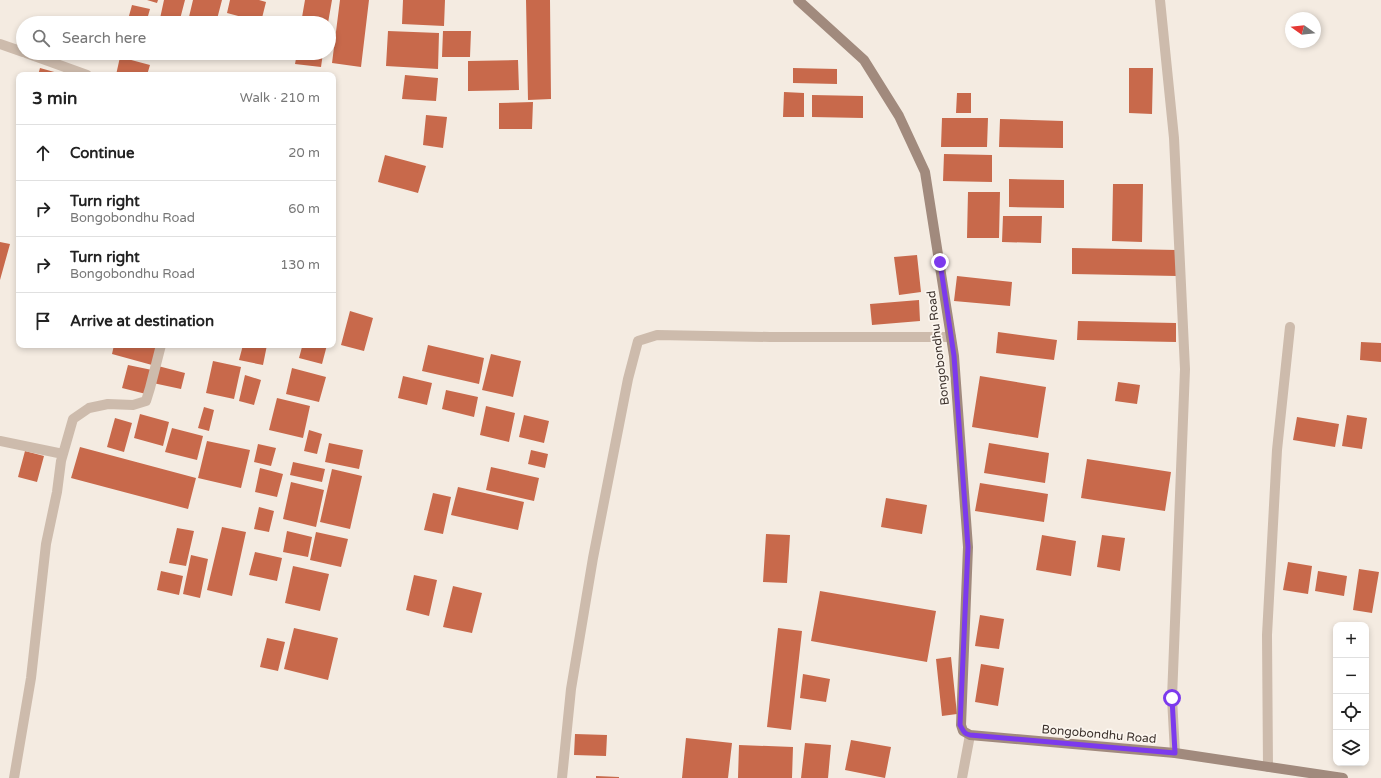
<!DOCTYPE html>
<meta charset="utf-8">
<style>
body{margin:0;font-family:"Varela Round",sans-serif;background:#f6f6f6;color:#222}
.controls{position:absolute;right:12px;bottom:12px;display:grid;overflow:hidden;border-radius:8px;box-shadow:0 2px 6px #0003}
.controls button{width:36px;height:36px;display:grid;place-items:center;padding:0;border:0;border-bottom:1px solid #e0e0e0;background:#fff;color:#222;font:20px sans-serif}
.compass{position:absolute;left:1285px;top:12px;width:36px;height:36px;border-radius:50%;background:#fff;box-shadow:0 2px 6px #0003;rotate:285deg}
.stop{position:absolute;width:12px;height:12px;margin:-9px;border:3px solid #7c3aed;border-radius:50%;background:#fff}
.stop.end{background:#7c3aed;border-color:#fff;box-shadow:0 1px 4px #0008}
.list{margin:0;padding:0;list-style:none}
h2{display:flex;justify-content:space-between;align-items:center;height:52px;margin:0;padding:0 16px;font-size:17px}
h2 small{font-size:13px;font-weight:400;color:#767676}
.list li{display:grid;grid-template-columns:26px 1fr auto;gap:12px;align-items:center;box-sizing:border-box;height:56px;padding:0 16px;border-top:1px solid #e0e0e0}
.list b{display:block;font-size:15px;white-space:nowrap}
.list p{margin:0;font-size:13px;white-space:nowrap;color:#767676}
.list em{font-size:13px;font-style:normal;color:#767676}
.icon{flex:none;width:22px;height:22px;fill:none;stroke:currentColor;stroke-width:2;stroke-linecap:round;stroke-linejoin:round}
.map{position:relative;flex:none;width:1381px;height:778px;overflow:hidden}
.search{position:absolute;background:#fff;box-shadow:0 2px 6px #0003;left:16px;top:16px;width:320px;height:44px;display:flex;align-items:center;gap:10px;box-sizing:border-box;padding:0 14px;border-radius:22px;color:#767676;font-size:15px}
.panel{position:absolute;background:#fff;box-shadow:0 2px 6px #0003;left:16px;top:72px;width:320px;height:276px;border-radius:8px}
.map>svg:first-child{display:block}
.building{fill:#c8694b}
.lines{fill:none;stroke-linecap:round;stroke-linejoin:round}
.street{stroke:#cdbbac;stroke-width:10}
.secondary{stroke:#a18a7d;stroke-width:10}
.route{stroke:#7c3aed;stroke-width:5}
.labels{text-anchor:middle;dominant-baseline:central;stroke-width:3.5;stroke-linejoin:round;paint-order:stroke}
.street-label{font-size:12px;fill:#3b302b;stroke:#fbf5ee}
</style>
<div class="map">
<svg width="1381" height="778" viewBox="0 0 1381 778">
<rect width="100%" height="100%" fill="#f4ebe1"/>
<path class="building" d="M 147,0 L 158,0 L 157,3 Z
M 164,0 L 185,0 L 179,23 L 159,23 Z
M 193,0 L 222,0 L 216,23 L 197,23 L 188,21 Z
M 230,0 L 259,0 L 266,2 L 261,22 L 227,13 Z
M 305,0 L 332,0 L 328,23 L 301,23 Z
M 340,0 L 369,0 L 361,67 L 332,63 Z
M 403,0 L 445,0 L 444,26 L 402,24 Z
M 526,0 L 550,0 L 551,99 L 528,100 Z
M 132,5 L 150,9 L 146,23 L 127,23 Z
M 388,31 L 439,33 L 438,69 L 386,66 Z
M 443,31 L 471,31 L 470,57 L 442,57 Z
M 297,53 L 323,53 L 321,67 L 295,64 Z
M 120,57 L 150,65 L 147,75 L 116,75 Z
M 518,60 L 519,90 L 468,91 L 468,61 Z
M 40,68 L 65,75 L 38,75 Z
M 793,68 L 837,69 L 837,84 L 793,83 Z
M 1129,68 L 1153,68 L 1152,114 L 1129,113 Z
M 405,75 L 438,78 L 436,101 L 402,99 Z
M 784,92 L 804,93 L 804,117 L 783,117 Z
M 957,93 L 971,93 L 971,113 L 956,113 Z
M 812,95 L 863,96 L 863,118 L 812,117 Z
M 533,102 L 532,129 L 499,129 L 499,103 Z
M 426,115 L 447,117 L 443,148 L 423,145 Z
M 942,118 L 988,118 L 987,147 L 941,147 Z
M 1000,119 L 1063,121 L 1063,148 L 999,147 Z
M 944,154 L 992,155 L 992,182 L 943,181 Z
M 385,155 L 426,166 L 418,193 L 378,182 Z
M 1009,179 L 1064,180 L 1064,208 L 1009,207 Z
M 1113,184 L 1143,184 L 1142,242 L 1112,241 Z
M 968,192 L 1000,192 L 999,238 L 967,238 Z
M 1003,216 L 1042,216 L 1041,243 L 1002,242 Z
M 0,242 L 10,244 L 0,280 Z
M 1072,248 L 1177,250 L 1177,276 L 1072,274 Z
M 917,255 L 921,292 L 899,295 L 894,257 Z
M 957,276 L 1012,282 L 1010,306 L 954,301 Z
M 919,300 L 920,321 L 872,325 L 870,304 Z
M 350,311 L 373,318 L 364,351 L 341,345 Z
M 1078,321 L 1176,323 L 1176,342 L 1077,340 Z
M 998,332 L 1057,340 L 1054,360 L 996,353 Z
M 1361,342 L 1381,343 L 1381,362 L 1360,360 Z
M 114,345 L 147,345 L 157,348 L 152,365 L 112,354 Z
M 179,345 L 193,345 L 192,348 Z
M 243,345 L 267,345 L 263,365 L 239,360 Z
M 298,345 L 327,345 L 322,364 L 299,358 L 302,347 Z
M 428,345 L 484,358 L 479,384 L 422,371 Z
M 491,354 L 521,361 L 513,397 L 482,390 Z
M 213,361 L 241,367 L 234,399 L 206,393 Z
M 128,365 L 152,370 L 146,394 L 122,388 Z
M 158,366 L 185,373 L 181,389 L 153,383 Z
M 292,368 L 326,377 L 319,402 L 286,394 Z
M 245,375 L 261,380 L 254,405 L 239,401 Z
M 403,376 L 432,383 L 427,405 L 398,398 Z
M 980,376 L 1046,387 L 1038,438 L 972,427 Z
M 1118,382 L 1140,385 L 1137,404 L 1115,401 Z
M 446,390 L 478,397 L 474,417 L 442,409 Z
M 277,398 L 310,406 L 303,438 L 269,430 Z
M 486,406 L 515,413 L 509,442 L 480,435 Z
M 204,407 L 214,410 L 209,431 L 198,428 Z
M 140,414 L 169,422 L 163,446 L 134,438 Z
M 524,415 L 549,421 L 544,443 L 519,437 Z
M 1347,415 L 1367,418 L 1362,449 L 1342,446 Z
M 1297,417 L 1339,424 L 1335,447 L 1293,440 Z
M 115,418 L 132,423 L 124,452 L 107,447 Z
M 172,428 L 203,436 L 197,460 L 165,452 Z
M 309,430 L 322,434 L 317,454 L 304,451 Z
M 207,441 L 250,450 L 241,488 L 198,478 Z
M 329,443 L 363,450 L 359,469 L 325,462 Z
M 989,443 L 1049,453 L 1045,483 L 984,473 Z
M 258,444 L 276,448 L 271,466 L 254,462 Z
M 80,447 L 196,478 L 188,509 L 71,478 Z
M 531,450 L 548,454 L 545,468 L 528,464 Z
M 25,451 L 44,456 L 37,482 L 18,477 Z
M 1087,459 L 1171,472 L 1165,511 L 1081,498 Z
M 293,462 L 325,469 L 322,482 L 290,475 Z
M 491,467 L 539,478 L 534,501 L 486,490 Z
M 260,468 L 283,474 L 277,497 L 255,492 Z
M 332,469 L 362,476 L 350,529 L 320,522 Z
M 291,482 L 324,490 L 316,527 L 283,519 Z
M 980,483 L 1048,494 L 1044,522 L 975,511 Z
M 458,487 L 524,502 L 518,530 L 451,515 Z
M 433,493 L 451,497 L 443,534 L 424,530 Z
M 886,498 L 927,505 L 922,534 L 881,527 Z
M 259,507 L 274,511 L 269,532 L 254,529 Z
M 222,527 L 246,532 L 232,596 L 207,590 Z
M 177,528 L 194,531 L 186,566 L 169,563 Z
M 287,531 L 312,537 L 308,557 L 283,552 Z
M 316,532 L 348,539 L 341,567 L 310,560 Z
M 766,534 L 790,535 L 787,583 L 763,582 Z
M 1042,535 L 1076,541 L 1071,576 L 1036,570 Z
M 1102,535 L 1125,538 L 1120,571 L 1097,567 Z
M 255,552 L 282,558 L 277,581 L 249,575 Z
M 191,555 L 208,559 L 200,598 L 183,594 Z
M 1288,562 L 1312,566 L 1308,594 L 1283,590 Z
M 293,566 L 329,574 L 320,611 L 285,603 Z
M 1359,569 L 1379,572 L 1372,613 L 1353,610 Z
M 161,571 L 183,576 L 179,595 L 157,590 Z
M 1318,571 L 1347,576 L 1344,596 L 1315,591 Z
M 414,575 L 437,580 L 429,616 L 406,610 Z
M 453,586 L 482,593 L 472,633 L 443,627 Z
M 820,591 L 936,611 L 927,662 L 811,641 Z
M 980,615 L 1004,619 L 999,649 L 975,646 Z
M 294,628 L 338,638 L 328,680 L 284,669 Z
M 778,628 L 802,631 L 791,730 L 767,727 Z
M 267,638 L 285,642 L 278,671 L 260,667 Z
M 951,657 L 957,714 L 942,716 L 936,659 Z
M 981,664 L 1004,668 L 998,706 L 975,702 Z
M 803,674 L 830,679 L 826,702 L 800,698 Z
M 575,734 L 607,735 L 606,756 L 574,755 Z
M 686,738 L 732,743 L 728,778 L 682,778 Z
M 851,740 L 891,747 L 885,778 L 845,770 Z
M 805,743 L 831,745 L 828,778 L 801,778 Z
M 739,745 L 793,747 L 792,778 L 738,778 Z
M 596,776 L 619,777 L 619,778 L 596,778 Z"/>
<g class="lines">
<path class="street" d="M 1160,0 L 1174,138 L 1185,369 L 1172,698 L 1175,753
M 0,44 L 23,52
M 26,53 L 87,75
M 0,441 L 63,454
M 1268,767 L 1267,635 L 1277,450 L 1290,327
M 14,778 L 31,678 L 46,544 L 57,492 L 61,461 L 73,419 L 89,408 L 108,404 L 133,405 L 146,401 L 150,388 L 161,345
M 562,778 L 571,689 L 593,558 L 628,379 L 638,341 L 657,335 L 770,337 L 951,337
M 962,778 L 970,735"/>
<path class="secondary" d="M 798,0 L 864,60 L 899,116 L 925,172 L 954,356 L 968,547 L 961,725 L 963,731 L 970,735 L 1175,753 L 1343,778"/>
</g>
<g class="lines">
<path class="route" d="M 940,262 L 954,356 L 968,547 L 960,725 C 963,730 964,734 970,735 L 1175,753 L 1172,698"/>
</g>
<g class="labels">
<g class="street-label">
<text transform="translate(938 348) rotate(-97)">Bongobondhu Road</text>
<text transform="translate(1099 734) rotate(5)">Bongobondhu Road</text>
</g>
</g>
</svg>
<div class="controls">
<button>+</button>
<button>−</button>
<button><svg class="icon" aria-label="locate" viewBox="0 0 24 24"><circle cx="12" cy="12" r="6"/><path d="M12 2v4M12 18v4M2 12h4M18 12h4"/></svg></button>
<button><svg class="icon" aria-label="layers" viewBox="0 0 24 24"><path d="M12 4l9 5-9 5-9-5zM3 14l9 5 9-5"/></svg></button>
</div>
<svg class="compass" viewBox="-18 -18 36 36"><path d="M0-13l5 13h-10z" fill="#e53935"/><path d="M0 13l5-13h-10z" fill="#767676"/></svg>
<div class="stop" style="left:1172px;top:698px"></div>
<div class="stop end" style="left:940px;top:262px"></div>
<div class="search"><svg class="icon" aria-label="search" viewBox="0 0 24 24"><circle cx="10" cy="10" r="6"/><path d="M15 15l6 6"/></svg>Search here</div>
<section class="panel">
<h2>3 min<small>Walk · 210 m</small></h2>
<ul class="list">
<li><svg class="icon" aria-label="ahead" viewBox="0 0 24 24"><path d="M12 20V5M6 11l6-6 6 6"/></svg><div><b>Continue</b></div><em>20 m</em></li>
<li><svg class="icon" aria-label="right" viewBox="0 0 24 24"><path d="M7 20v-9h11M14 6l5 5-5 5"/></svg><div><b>Turn right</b><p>Bongobondhu Road</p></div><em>60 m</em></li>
<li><svg class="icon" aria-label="right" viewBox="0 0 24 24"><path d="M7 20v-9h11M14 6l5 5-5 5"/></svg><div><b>Turn right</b><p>Bongobondhu Road</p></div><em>130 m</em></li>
<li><svg class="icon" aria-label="arrive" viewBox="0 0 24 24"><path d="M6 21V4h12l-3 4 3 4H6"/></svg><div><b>Arrive at destination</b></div></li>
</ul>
</section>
</div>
